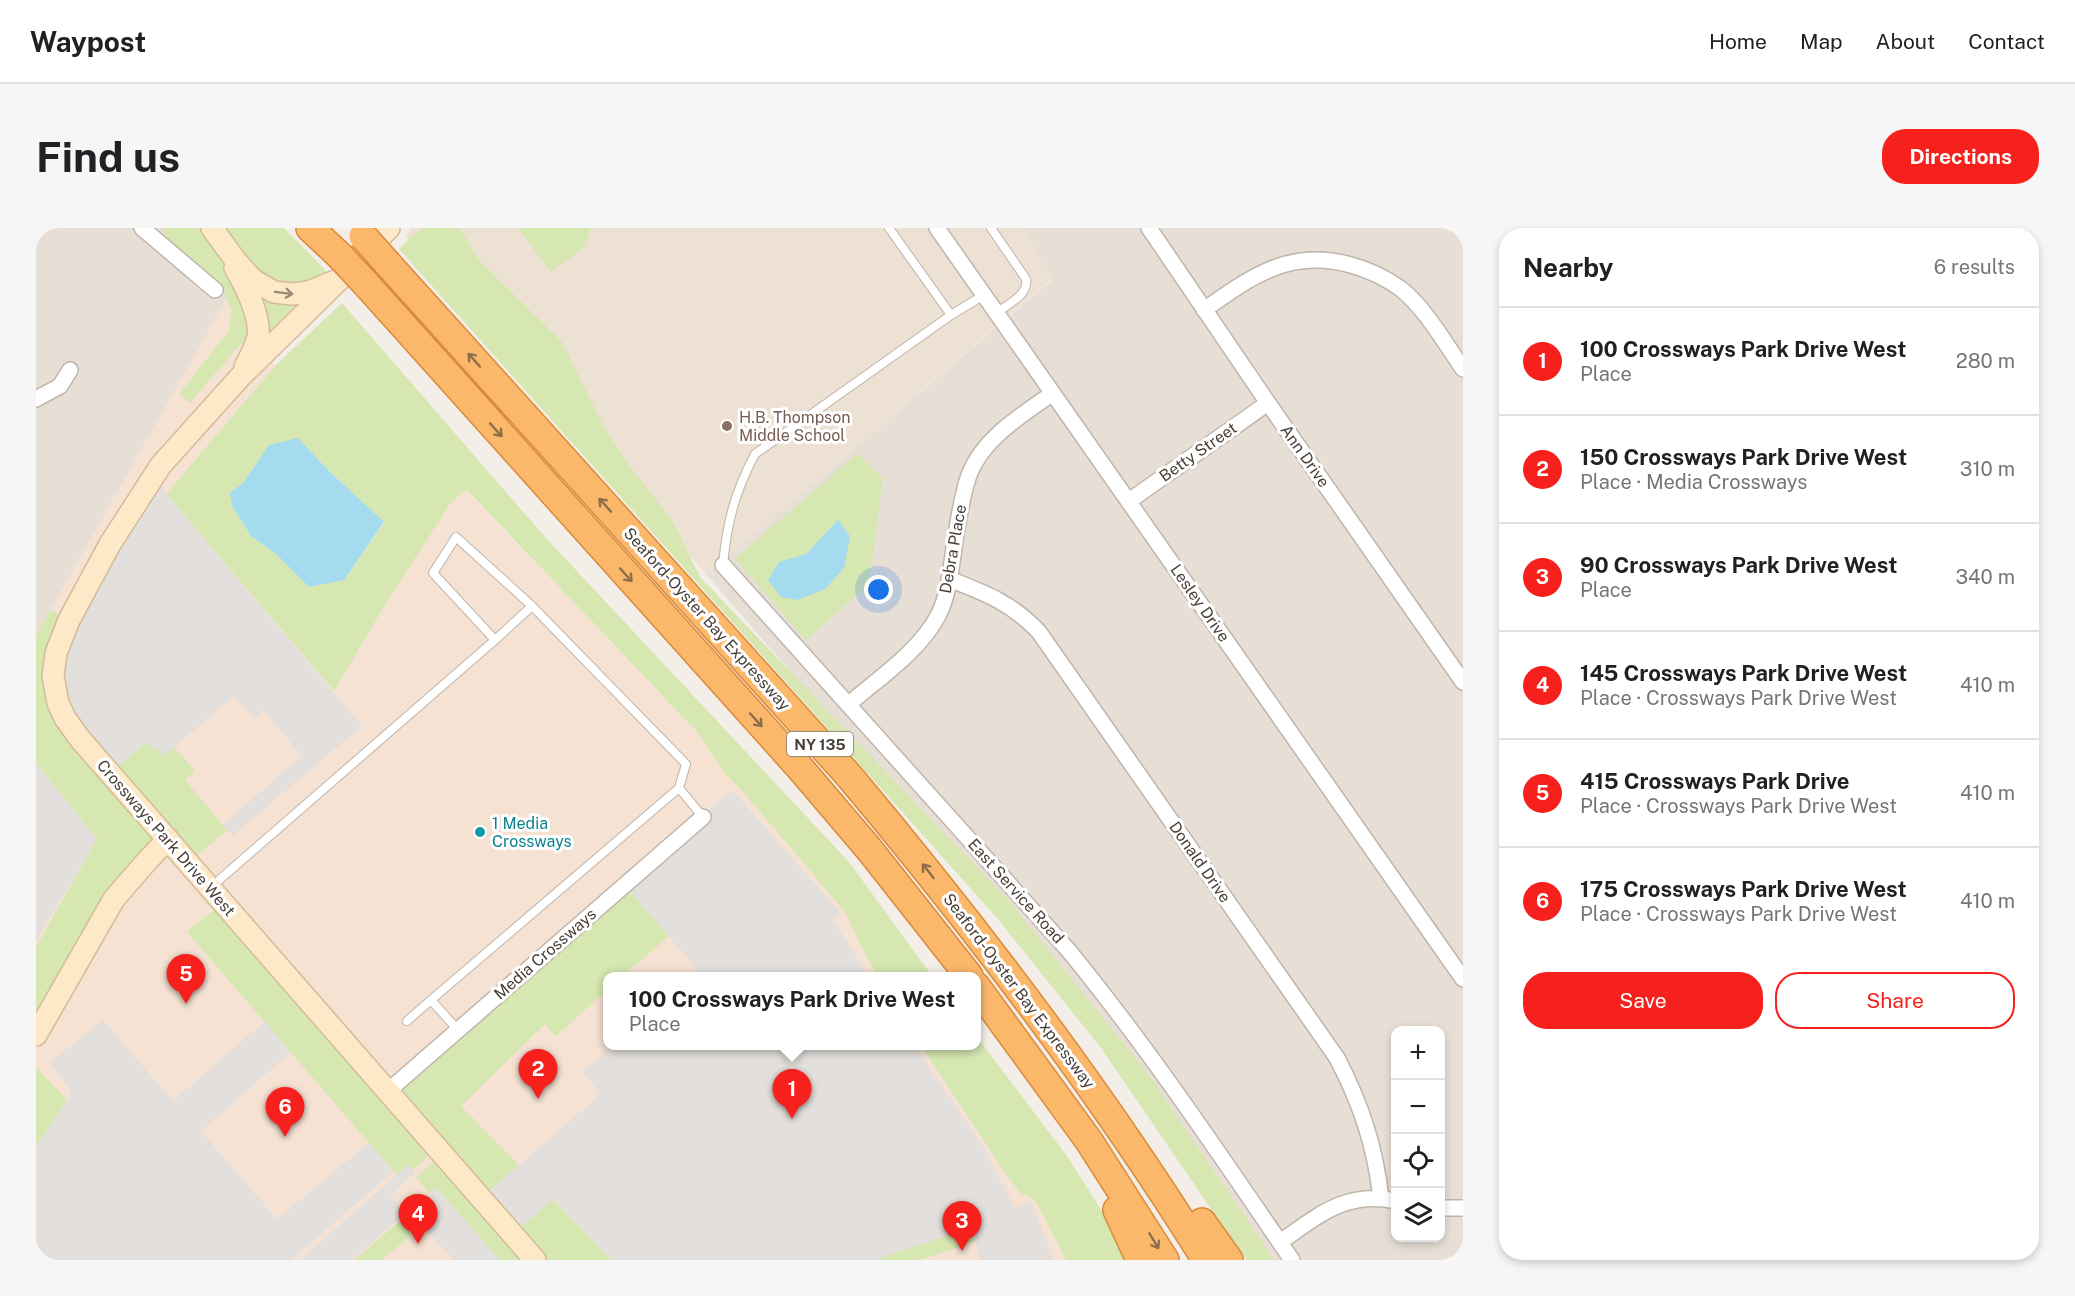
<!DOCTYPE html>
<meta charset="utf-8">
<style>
body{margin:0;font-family:"Public Sans",sans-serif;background:#f6f6f6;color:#202124}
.controls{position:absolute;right:18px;bottom:18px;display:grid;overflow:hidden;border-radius:12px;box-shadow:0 3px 9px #0003}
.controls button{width:54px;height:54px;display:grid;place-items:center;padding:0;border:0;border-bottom:2px solid #e0e0e0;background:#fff;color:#202124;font:30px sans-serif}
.you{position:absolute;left:843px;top:362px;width:21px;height:21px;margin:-15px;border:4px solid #fff;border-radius:50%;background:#1a73e8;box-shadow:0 0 0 9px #1a73e833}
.badge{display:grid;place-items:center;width:39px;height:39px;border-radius:50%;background:#f6201c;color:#fff;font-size:20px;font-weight:700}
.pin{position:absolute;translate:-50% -50px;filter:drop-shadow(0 2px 3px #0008)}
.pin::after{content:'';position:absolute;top:32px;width:21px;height:18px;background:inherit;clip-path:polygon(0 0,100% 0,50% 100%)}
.popup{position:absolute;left:567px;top:744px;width:378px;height:78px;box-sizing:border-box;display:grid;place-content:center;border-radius:12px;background:#fff;filter:drop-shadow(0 2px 4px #0005);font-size:20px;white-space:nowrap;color:#757577}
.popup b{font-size:22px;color:#202124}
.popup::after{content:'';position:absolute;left:50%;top:100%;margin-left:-12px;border:12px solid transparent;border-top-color:#fff}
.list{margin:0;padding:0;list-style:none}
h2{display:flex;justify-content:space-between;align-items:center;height:78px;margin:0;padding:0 24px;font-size:26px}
h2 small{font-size:20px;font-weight:400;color:#757577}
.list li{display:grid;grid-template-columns:39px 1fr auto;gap:18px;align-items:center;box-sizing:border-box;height:108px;padding:0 24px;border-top:2px solid #e0e0e0}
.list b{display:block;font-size:22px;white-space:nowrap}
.list p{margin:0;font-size:20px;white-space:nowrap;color:#757577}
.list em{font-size:20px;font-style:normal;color:#757577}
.actions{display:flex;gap:12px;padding:18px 24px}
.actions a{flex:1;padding:14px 0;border:2px solid #f6201c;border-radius:24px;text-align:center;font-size:21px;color:#f6201c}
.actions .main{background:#f6201c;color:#fff}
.icon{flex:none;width:33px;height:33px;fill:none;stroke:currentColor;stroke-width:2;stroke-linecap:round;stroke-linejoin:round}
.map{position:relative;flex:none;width:1427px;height:1032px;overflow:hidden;border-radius:24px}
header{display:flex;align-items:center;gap:36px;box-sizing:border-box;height:84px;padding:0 30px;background:#fff;border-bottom:2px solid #e0e0e0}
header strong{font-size:28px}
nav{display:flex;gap:33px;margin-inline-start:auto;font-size:21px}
.intro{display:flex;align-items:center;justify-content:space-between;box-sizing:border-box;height:144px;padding:0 36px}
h1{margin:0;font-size:42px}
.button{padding:15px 27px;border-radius:24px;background:#f6201c;color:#fff;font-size:21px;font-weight:700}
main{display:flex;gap:36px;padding:0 36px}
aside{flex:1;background:#fff;border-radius:24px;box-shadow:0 3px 9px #0003}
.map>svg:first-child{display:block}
.residential{fill:#e7dfd6;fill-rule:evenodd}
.commercial{fill:#f5e2d3}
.education{fill:#ece1d2}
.green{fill:#d6e7b1;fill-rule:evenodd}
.parking{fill:#e2dfdc}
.water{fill:#a5dbef}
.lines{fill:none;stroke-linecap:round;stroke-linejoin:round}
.lane-casing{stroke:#bfb5aa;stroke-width:10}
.street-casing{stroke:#bfb5aa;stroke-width:18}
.secondary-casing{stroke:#d3bb98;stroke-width:24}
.highway-casing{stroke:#da8a3b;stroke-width:30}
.lane{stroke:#fff;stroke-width:8}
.street{stroke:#fff;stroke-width:15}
.secondary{stroke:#fde9c8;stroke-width:21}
.highway{stroke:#fbb86b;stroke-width:27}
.highway-bridge-casing{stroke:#da8a3b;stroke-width:30;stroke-linecap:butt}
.highway-bridge{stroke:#fbb86b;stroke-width:27}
.oneway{stroke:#998b78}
.oneway2{stroke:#8f6f4b}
.education-dot{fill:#8d6e63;stroke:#fff;stroke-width:2}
.culture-dot{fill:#0f9aa8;stroke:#fff;stroke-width:2}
.labels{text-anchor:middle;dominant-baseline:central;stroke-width:6;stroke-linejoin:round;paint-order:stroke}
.shield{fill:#fff;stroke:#7e7872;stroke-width:1.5}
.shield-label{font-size:15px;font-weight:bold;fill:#473e36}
.education-label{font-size:16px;fill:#785e54;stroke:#fff;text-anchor:start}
.street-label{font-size:16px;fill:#473e36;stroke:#fff}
.culture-label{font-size:16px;fill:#0d838f;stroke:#fff;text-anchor:start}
</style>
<header>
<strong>Waypost</strong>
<nav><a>Home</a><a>Map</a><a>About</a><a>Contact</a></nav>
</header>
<div class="intro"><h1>Find us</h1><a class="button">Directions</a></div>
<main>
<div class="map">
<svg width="1427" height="1032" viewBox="0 0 1427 1032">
<rect width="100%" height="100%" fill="#f3eee8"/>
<path class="residential" d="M 0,0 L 144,0 L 206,44 L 0,408 Z
M 986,0 L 1427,0 L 1427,1032 L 1228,1032 L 1128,876 L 670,346 L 1017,51 ZM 1360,802 L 1404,802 L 1404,1010 L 1360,1010 Z"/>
<path class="commercial" d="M 191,70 L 197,84 L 192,104 L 144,167 L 154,175 L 212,108 L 240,137 L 130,266 L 298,463 L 352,372 L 415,275 L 429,261 L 661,504 L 689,546 L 708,565 L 809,684 L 833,734 L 842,748 L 572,748 L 572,818 L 885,818 L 967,942 L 983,964 L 999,972 L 1030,1032 L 0,1032 L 0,408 Z"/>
<path class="education" d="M 376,0 L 986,0 L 1017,50 L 670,346 L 369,7 Z"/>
<path class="green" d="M 128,0 L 166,0 L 194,41 L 219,108 L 211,102 L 212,108 L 154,175 L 143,166 L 192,104 L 196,84 L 185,55 L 129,10 Z
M 184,0 L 248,0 L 295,48 L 269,60 L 229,54 Z
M 385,0 L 424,0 L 443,32 L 526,114 L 567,197 L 590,233 L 637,294 L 664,349 L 973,673 L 1115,850 L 1238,1032 L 1210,1032 L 1065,820 L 961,690 L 363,21 Z
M 482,0 L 555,0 L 547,20 L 515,44 Z
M 226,67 L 267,75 L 228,110 L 220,71 Z
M 306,75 L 509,309 L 813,634 L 896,748 L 842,748 L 833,734 L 809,684 L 708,565 L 689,546 L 661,504 L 430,261 L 415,275 L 352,372 L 298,463 L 130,266 L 240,137 ZM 262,210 L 295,245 L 348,295 L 308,352 L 273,359 L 241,327 L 215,308 L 196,278 L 194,265 Z
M 822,225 L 847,251 L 833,356 L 770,412 L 699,331 Z
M 15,382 L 33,392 L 91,514 L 98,524 L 110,515 L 138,519 L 159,543 L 149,552 L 191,602 L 153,635 L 132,612 L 87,658 L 0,807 L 0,719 L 61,611 L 0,535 L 0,408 Z
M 591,659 L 633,708 L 587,748 L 572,748 L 571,762 L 520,808 L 509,796 L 425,878 L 576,1032 L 464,1032 L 401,961 L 393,965 L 380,949 L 402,929 L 397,924 L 365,952 L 151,704 L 187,674 L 352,863 Z
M 941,809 L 1031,928 L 1097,1032 L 1030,1032 L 999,972 L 983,964 L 967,942 L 885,818 L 940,818 Z
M 0,839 L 31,872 L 0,919 Z
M 371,987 L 383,1001 L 345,1032 L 318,1032 Z
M 934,1000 L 938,1014 L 884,1032 L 843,1032 L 847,1029 Z"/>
<path class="parking" d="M 118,252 L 326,498 L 196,608 L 186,597 L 266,528 L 227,482 L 218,490 L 198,468 L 129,527 L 110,515 L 74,545 L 29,490 L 20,425 Z
M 0,535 L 61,611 L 0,713 Z
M 696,562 L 805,685 L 797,692 L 833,748 L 657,748 L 663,743 L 588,657 Z
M 67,792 L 137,873 L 229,793 L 254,825 L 165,903 L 241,991 L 333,915 L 358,943 L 255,1032 L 0,1032 L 0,920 L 36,865 L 14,834 Z
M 577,818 L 879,818 L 948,920 L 979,980 L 995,974 L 1018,1032 L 945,1032 L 934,1000 L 847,1029 L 843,1032 L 576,1032 L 517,971 L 477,1007 L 445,970 L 565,866 L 546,844 Z
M 372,937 L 379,945 L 354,968 L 369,985 L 316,1032 L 264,1032 Z
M 401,961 L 442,1007 L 464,1032 L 418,1032 L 374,984 Z"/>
<path class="water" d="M 262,210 L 295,245 L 348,294 L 308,352 L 273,359 L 241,327 L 215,308 L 196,278 L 194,265 L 208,254 L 233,217 Z
M 802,292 L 814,308 L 808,340 L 789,361 L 762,372 L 745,369 L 732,352 L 743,334 L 770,326 Z"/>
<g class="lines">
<defs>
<path id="lane" d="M 853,0 L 915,87
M 955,0 L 990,51 C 993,67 972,76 960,85
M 687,337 C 691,294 699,264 719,226 L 915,87 L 948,67
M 496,378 L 459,412 L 397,345 L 420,309 L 496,378 L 650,536 L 643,560 L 667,589
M 175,659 L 459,412
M 371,793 L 395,772
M 422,802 L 395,772 L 643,560"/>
<path id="street" d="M 106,0 L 179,62
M 901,0 L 1427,751
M 1113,0 L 1232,175 L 1427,454
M 1168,82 C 1216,48 1254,20 1315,37 C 1333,42 1350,50 1365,61 C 1389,80 1409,115 1427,141
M 0,171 L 24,158 L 34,142
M 1093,273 L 1232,175
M 687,337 L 1033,723 C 1114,822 1184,927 1256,1032
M 913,351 C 949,365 976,375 1003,404 L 1301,830 C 1325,876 1339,918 1345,970
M 813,476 C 844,449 884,423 903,386 C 913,365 915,341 918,319 C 922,295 925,270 933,247 C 947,210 986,187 1017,165
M 352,863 L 667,589
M 1404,980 L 1427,980
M 1244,1014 C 1282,988 1310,962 1360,973"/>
<path id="secondary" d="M 176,0 L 200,33 L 217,52 L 238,64 L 256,66 L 273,64 L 304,51 L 353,0
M 199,40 C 209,57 225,89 222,108 C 220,119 214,129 209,139
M 304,51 L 205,148 L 125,237 L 74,316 L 33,392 L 20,425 L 17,448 L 22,475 L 29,490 L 44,511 L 499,1032
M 0,807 L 78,671 L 111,633 L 132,611"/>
<path id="highway" d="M 274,0 L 304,28
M 352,36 L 814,549 C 943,703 1064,862 1170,1032
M 330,56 L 764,540 L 833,621 L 933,748
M 940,758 L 1053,913 L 1129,1032
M 1081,982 L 1104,1032
M 1166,994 L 1193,1032"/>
</defs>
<use href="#lane" class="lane-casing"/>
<use href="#street" class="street-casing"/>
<use href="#secondary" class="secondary-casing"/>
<use href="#highway" class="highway-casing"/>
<use href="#lane" class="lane"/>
<use href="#street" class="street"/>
<use href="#secondary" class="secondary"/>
<use href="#highway" class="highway"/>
<defs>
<path id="highway-bridge" d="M 327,8 L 352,36
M 304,28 L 330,56"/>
</defs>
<use href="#highway-bridge" class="highway-bridge-casing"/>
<use href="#highway-bridge" class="highway-bridge"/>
</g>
<defs><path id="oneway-shaft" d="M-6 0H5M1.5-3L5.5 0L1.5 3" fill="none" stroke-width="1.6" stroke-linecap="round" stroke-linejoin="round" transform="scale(1.5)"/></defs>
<use class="oneway" href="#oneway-shaft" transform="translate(248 65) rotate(7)"/>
<g class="oneway2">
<use href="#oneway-shaft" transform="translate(438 132) rotate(-132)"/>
<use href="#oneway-shaft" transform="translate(460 202) rotate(48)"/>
<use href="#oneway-shaft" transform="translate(569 277) rotate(-132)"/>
<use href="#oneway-shaft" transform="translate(590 347) rotate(48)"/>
<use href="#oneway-shaft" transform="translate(720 492) rotate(48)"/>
<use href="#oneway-shaft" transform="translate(892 643) rotate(-128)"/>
<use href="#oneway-shaft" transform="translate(1118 1013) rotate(59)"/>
</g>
<circle class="education-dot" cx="691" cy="198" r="6"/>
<circle class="culture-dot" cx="444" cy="604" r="6"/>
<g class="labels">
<rect class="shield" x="751" y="504" width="66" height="24" rx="4.5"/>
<g class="shield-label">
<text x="784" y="516">NY 135</text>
</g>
<g class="education-label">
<text x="703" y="189">H.B. Thompson<tspan x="703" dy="18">Middle School</tspan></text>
</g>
<g class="street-label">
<text transform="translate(1162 224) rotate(-35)">Betty Street</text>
<text transform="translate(1269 228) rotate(55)">Ann Drive</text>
<text transform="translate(917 321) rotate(-80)">Debra Place</text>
<text transform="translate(1164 375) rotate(55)">Lesley Drive</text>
<text transform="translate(671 391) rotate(48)">Seaford-Oyster Bay Expressway</text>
<text transform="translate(130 610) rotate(49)">Crossways Park Drive West</text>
<text transform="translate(1164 634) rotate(55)">Donald Drive</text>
<text transform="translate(980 663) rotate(48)">East Service Road</text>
<text transform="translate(509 726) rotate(-41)">Media Crossways</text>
<text transform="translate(983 763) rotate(53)">Seaford-Oyster Bay Expressway</text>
</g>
<g class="culture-label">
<text x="456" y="595">1 Media<tspan x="456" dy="18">Crossways</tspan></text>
</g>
</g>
</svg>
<div class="controls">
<button>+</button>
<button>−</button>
<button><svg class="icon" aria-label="locate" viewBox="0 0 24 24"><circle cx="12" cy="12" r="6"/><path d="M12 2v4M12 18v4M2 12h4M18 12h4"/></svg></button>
<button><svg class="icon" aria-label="layers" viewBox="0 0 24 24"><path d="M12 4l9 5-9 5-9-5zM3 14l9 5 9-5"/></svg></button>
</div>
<div class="you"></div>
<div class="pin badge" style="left:756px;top:891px">1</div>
<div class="popup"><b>100 Crossways Park Drive West</b>Place</div>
<div class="pin badge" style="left:502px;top:871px">2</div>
<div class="pin badge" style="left:926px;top:1023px">3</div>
<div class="pin badge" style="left:382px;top:1016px">4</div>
<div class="pin badge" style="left:150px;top:776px">5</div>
<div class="pin badge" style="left:249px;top:909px">6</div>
</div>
<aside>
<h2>Nearby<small>6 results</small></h2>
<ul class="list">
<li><span class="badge">1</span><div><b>100 Crossways Park Drive West</b><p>Place</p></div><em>280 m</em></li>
<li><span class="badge">2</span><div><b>150 Crossways Park Drive West</b><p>Place · Media Crossways</p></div><em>310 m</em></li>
<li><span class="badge">3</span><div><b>90 Crossways Park Drive West</b><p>Place</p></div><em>340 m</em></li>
<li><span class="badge">4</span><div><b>145 Crossways Park Drive West</b><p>Place · Crossways Park Drive West</p></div><em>410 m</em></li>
<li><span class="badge">5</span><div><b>415 Crossways Park Drive</b><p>Place · Crossways Park Drive West</p></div><em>410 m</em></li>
<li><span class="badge">6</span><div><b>175 Crossways Park Drive West</b><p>Place · Crossways Park Drive West</p></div><em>410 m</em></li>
</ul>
<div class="actions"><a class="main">Save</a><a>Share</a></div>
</aside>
</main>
